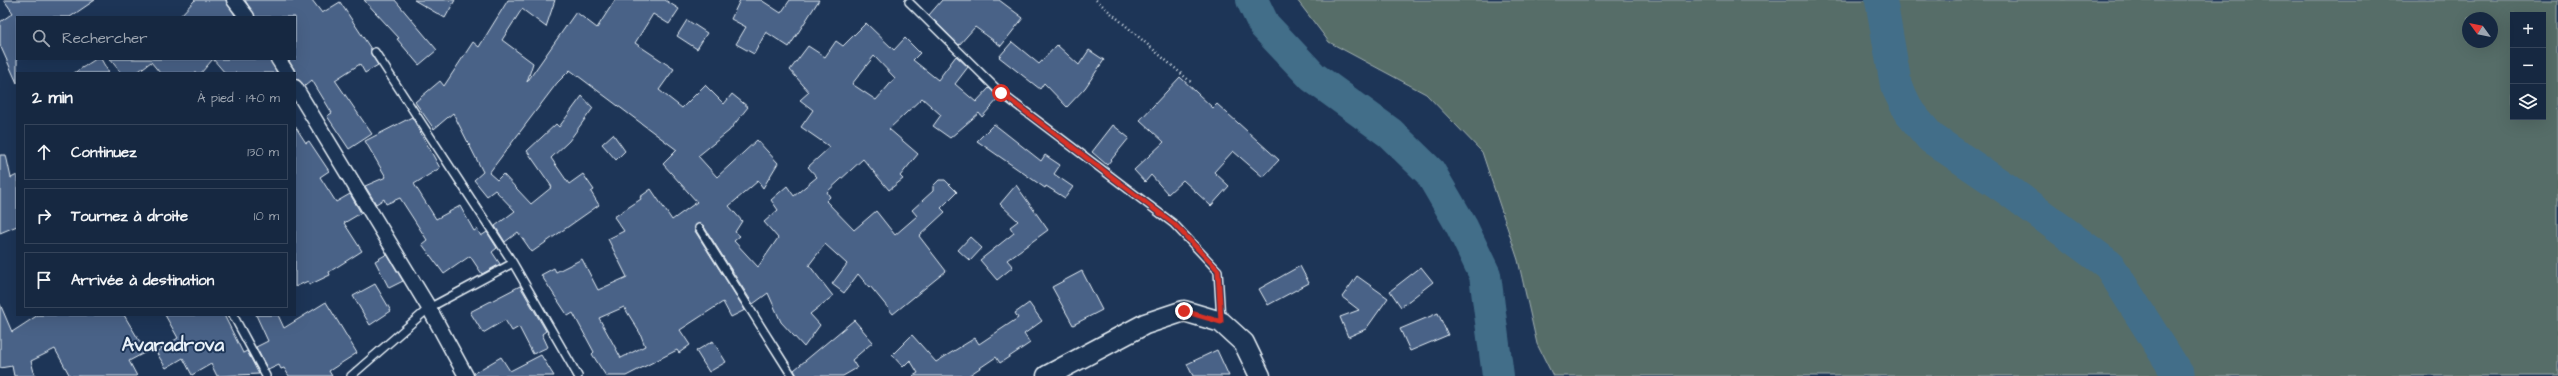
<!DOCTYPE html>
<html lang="fr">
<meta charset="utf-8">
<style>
body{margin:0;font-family:"Architects Daughter",sans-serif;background:#1f3048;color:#f1f3f6}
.controls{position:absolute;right:12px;top:12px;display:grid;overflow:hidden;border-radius:0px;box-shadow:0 4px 16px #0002}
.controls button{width:36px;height:36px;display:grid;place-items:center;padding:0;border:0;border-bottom:1px solid #35445a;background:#162841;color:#f1f3f6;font:20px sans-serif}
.compass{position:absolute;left:2462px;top:12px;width:36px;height:36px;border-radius:50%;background:#162841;box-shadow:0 4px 16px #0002;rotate:303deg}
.stop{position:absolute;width:12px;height:12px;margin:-9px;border:3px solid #d93025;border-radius:50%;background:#fff}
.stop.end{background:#d93025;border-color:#fff;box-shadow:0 1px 4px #0008}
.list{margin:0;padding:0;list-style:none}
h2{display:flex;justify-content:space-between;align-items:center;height:52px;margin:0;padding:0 16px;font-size:17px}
h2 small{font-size:13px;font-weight:400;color:#9ea6b1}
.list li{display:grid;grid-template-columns:26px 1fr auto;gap:12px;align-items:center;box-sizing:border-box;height:56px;margin:0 8px 8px;padding:0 8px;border:1px solid #35445a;border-radius:0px}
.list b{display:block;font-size:15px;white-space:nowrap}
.list em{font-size:13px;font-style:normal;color:#9ea6b1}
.icon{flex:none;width:22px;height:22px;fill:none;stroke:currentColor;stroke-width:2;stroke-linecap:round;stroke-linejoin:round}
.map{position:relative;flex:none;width:2558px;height:376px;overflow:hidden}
.search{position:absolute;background:#162841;box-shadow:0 4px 16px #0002;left:16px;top:16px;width:280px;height:44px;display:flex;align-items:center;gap:10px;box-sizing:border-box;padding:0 14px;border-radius:0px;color:#9ea6b1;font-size:15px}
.panel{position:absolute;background:#162841;box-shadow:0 4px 16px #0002;left:16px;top:72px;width:280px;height:244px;border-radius:0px}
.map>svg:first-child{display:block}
.green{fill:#576d68;stroke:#a0afb0;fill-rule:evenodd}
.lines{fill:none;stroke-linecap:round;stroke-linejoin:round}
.river{stroke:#426e89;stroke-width:32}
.building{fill:#496287;stroke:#e8f1f8;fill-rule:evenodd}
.lane-casing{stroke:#e8f1f8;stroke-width:10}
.street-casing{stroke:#e8f1f8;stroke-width:17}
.secondary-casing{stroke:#e8f1f8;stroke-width:23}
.path{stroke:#e8f1f8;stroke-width:2.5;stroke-dasharray:1 3;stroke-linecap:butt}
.lane{stroke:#1d3557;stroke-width:7}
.street{stroke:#1d3557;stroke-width:14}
.secondary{stroke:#1d3557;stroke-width:20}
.route{stroke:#d93025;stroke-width:5}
.labels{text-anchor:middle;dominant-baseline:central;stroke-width:4;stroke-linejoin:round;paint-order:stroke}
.district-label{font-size:19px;font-weight:bold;fill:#e8f1f8;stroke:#1d3557}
</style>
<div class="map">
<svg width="2558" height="376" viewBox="0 0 2558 376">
<rect width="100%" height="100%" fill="#1d3557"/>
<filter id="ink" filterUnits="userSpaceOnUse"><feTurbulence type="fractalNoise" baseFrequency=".025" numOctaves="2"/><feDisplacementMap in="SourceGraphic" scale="8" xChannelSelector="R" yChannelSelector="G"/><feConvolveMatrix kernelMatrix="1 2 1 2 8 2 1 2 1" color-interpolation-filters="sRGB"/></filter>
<g filter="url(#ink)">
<path class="green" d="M 1297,0 L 2558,0 L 2558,376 L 1553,376 L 1537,344 L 1518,260 L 1482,152 L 1426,94 L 1329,42 ZM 2513,15 L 2543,15 L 2543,117 L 2513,117 ZM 2468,18 L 2492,18 L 2492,42 L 2468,42 Z"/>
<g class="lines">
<path class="river" d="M 1252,0 L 1264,25 L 1313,77 L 1390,133 L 1430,172 L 1462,227 L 1485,275 L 1498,376
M 1881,0 L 1896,85 L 1909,112 L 1931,138 L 2008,190 L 2109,265 L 2179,376"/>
</g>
<path class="building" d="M 4,0 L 95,0 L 70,17 L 17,17 L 17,83 L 0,45 L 0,22 L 13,13 Z
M 195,0 L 226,0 L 236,17 L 179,17 Z
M 245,0 L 312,0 L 322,13 L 340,2 L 371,49 L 371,54 L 378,65 L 365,73 L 360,64 L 335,80 L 372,134 L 349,149 L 327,116 L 332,113 L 312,80 L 305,86 L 299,80 L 295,79 L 294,69 L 288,59 L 295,59 L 295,17 L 255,17 Z
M 364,0 L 395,0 L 437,50 L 419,65 L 397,39 L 399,38 Z
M 414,0 L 455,0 L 445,18 Z
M 508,0 L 555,0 L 546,27 L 522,9 L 502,40 L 533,63 L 527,82 L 576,12 L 597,28 L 615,0 L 665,0 L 679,9 L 669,24 L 653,14 L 635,43 L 674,69 L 659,90 L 682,108 L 705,85 L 724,104 L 732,94 L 748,107 L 729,131 L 698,156 L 717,177 L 757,140 L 778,163 L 763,188 L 758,181 L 729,206 L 742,221 L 735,232 L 740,236 L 734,241 L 758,267 L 778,238 L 764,222 L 778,210 L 771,200 L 787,186 L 794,196 L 817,177 L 808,167 L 830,147 L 801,127 L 813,110 L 800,100 L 809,92 L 790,70 L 808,46 L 825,57 L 836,41 L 843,46 L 866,23 L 894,50 L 905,38 L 920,53 L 913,60 L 938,80 L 956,56 L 968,67 L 955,84 L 976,102 L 989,88 L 999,98 L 982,117 L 979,113 L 950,138 L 933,126 L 941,115 L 922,98 L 889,129 L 918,154 L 900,176 L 903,179 L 889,190 L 863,159 L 827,192 L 830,197 L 826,201 L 854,230 L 876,211 L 895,235 L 917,216 L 912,210 L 933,191 L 933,186 L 939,180 L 945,180 L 957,192 L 941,208 L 945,212 L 919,236 L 946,271 L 893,314 L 870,286 L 869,287 L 858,274 L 844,293 L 832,284 L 847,264 L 825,244 L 809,265 L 833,296 L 810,314 L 820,325 L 804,347 L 781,322 L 768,293 L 753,304 L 703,225 L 697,224 L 695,231 L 745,310 L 731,317 L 723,302 L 680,330 L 690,345 L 679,353 L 677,350 L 626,376 L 606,376 L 592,354 L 594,352 L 573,313 L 568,316 L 541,275 L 554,268 L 556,272 L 582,259 L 598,290 L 627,277 L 608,239 L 624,231 L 614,217 L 641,199 L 640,197 L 651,189 L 672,220 L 697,202 L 663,164 L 677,150 L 570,70 L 557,83 L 489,173 L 497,180 L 503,174 L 531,204 L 552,187 L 527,151 L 556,124 L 559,127 L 582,96 L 593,108 L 569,141 L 551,158 L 569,184 L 583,174 L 594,190 L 591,192 L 599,205 L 532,252 L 518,232 L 505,242 L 495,226 L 515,211 L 495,190 L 487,196 L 474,180 L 483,172 L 453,113 L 434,129 L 415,102 L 440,81 L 444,86 L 473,42 L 479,47 ZM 874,56 L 895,78 L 876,100 L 852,84 ZM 624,307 L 640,333 L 645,346 L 621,358 L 599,318 Z
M 740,0 L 761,0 L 781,13 L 790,0 L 819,0 L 789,47 L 766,32 L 754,54 L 736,44 L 746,27 L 731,19 Z
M 942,0 L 999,0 L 1023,18 L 1001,46 L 975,27 L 959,45 L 929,15 Z
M 687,20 L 707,33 L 697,49 L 677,36 Z
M 1012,42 L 1039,64 L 1057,45 L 1079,65 L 1089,50 L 1104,60 L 1085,88 L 1067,107 L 1044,83 L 1040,89 L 999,57 Z
M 96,59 L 101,59 L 109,73 L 74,73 Z
M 110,59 L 270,59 L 277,73 L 225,73 L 213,59 L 201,73 L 160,73 L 151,62 L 136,73 L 121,73 Z
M 1180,77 L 1213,108 L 1217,104 L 1279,160 L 1263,177 L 1233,151 L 1214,172 L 1229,186 L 1211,206 L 1183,180 L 1168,194 L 1151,175 L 1145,182 L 1134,170 L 1164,142 L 1140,120 Z
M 412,117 L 440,168 L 414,184 L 436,219 L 460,206 L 474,231 L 477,229 L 481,236 L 487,232 L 497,248 L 492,252 L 500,264 L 482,274 L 470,256 L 444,274 L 422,244 L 427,240 L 400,198 L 386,204 L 384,199 L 376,204 L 365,186 L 386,177 L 365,141 Z
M 994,124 L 1041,161 L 1045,155 L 1060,165 L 1054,174 L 1073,187 L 1065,198 L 1046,186 L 1045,188 L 977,141 Z
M 1113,125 L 1129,138 L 1107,165 L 1092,152 Z
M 295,126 L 306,143 L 309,141 L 329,171 L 320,177 L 336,202 L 350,194 L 361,213 L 344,223 L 362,251 L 329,272 L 330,275 L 309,285 L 308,281 L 295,287 Z
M 613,134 L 625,151 L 616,160 L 602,144 Z
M 0,155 L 6,155 L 11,178 L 17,175 L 17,226 L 0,233 Z
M 1016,185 L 1048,230 L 1007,260 L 1013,267 L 997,280 L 980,260 L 1014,233 L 1010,227 L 1018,221 L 1000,204 Z
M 970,237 L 982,248 L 970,261 L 958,250 Z
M 387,254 L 403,281 L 389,288 L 375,261 Z
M 1300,266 L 1309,283 L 1268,305 L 1259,289 Z
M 1421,267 L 1433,282 L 1401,307 L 1390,291 Z
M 1082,271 L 1102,310 L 1073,325 L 1052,287 Z
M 1357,276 L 1388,298 L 1366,329 L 1348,337 L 1340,317 L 1359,310 L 1342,297 Z
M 375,284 L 391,311 L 370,325 L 353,296 Z
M 520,286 L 546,331 L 542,334 L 548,347 L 533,354 L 519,327 L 512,331 L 505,320 L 483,333 L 470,312 Z
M 326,302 L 357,353 L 329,371 L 332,376 L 289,376 L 284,368 L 281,369 L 279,365 L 268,370 L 256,347 L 268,341 L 256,315 L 278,315 L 284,328 Z
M 1029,303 L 1042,321 L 1024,334 L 1030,343 L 1000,363 L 996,357 L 968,376 L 913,376 L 918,373 L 910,360 L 903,367 L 892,355 L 912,335 L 936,362 L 975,338 L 979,344 L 1018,318 L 1015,313 Z
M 0,304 L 12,332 L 38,315 L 124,315 L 146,352 L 129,361 L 137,376 L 70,376 L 55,349 L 31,361 L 35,376 L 14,376 L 12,366 L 0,368 Z
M 1438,313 L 1448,335 L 1410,351 L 1400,329 Z
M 165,315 L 224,315 L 243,353 L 247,351 L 259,374 L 217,376 L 211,364 L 192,375 L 183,358 L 166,368 L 156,352 L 178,338 Z
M 854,320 L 873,342 L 852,360 L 857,368 L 843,376 L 797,376 L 794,370 Z
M 713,341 L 726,362 L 709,372 L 696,351 Z
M 1217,350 L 1229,376 L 1193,376 L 1187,364 Z
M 541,355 L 554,376 L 474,376 L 474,373 L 501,357 L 510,371 Z"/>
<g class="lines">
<defs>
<path id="lane" d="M 909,2 L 1001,93 L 1174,224 L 1218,271 L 1221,320
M 375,52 L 513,263 L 578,376
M 699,228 L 792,376
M 233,315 L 266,376
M 351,376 L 429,308 L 513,263"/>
<path id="street" d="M 234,0 L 247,17
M 278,59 L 287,73
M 295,87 L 429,308 L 466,376"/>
<path id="secondary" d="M 1047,376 L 1145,324 L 1184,311 L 1221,322 L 1244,343 L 1260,376"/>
</defs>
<use href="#lane" class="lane-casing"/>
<use href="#street" class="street-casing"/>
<use href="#secondary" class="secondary-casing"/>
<path class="path" d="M 1096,0 L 1192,83"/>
<use href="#lane" class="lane"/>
<use href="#street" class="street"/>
<use href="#secondary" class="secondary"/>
</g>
</g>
<g class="lines" filter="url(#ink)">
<path class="route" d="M 1001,93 L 1174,224 L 1218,270 L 1221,322 L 1184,311"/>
</g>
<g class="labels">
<g class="district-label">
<text x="173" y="345">Avaradrova</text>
</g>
</g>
</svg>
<div class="controls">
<button>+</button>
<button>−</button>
<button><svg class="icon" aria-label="layers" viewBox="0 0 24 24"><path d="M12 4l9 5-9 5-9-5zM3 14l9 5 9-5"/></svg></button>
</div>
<svg class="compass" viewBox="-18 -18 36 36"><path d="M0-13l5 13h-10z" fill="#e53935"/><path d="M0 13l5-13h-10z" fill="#9ea6b1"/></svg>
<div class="stop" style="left:1001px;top:93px"></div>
<div class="stop end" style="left:1184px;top:311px"></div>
<div class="search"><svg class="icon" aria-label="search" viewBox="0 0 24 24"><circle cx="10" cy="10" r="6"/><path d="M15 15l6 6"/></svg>Rechercher</div>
<section class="panel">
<h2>2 min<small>À pied · 140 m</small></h2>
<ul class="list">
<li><svg class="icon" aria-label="ahead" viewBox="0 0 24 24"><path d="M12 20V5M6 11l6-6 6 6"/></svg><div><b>Continuez</b></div><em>130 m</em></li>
<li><svg class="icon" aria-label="right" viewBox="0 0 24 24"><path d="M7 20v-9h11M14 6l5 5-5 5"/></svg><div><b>Tournez à droite</b></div><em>10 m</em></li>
<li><svg class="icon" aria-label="arrive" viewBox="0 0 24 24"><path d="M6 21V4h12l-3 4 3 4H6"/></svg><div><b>Arrivée à destination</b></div></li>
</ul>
</section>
</div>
